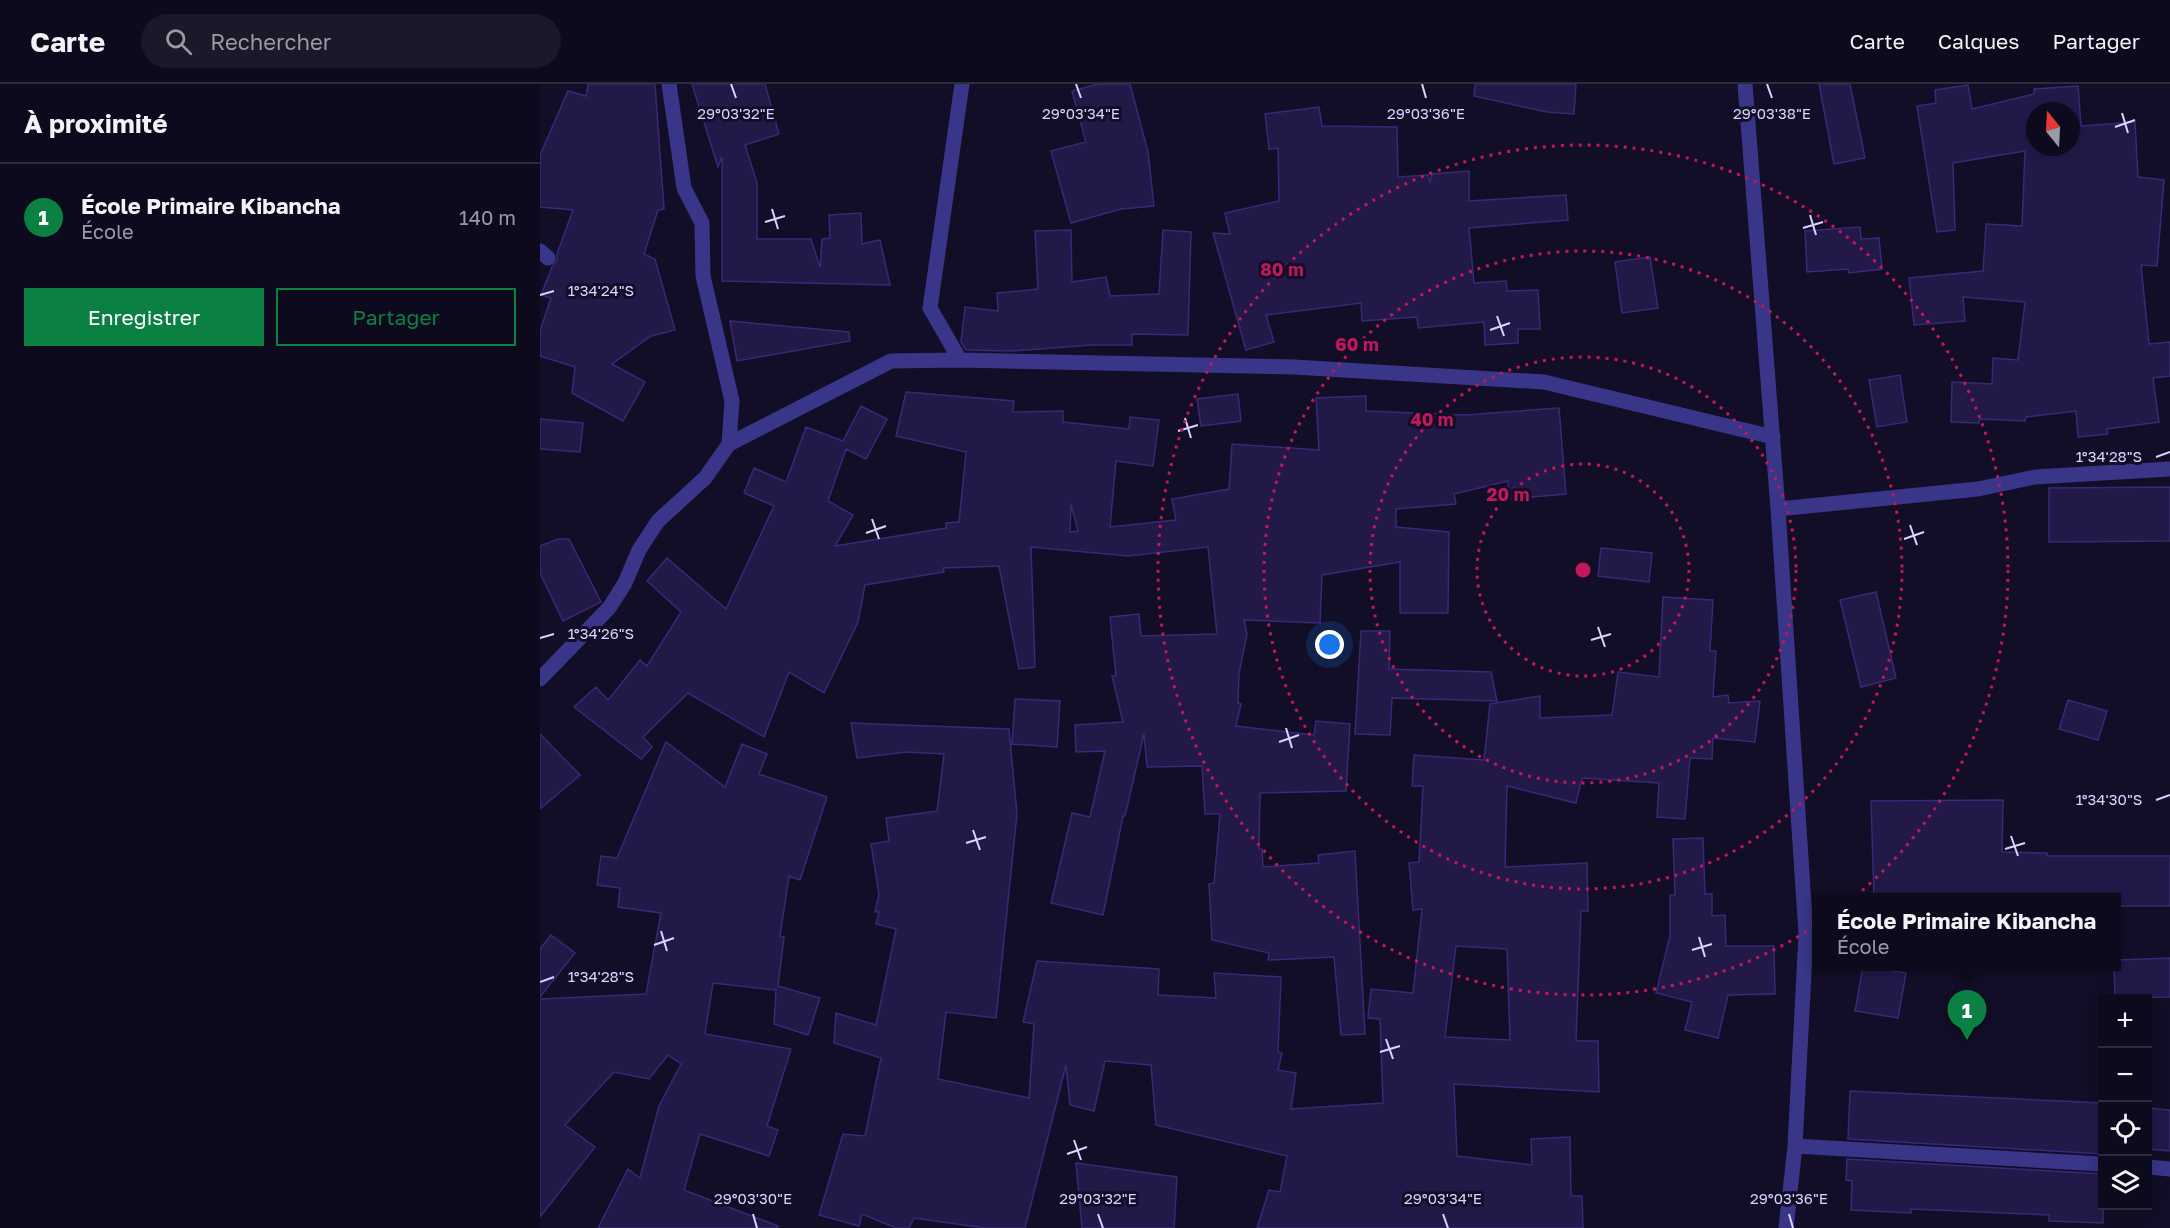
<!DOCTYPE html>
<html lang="fr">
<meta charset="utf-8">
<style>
body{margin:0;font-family:"Golos Text",sans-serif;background:#1c182a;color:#f1f3f6}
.controls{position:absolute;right:18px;bottom:18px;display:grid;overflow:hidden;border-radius:0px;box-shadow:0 3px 15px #0003}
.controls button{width:54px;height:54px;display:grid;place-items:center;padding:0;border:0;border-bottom:2px solid #2e2b3b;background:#0e0a1d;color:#f1f3f6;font:30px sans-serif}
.compass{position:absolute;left:1486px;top:18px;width:54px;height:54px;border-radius:50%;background:#0e0a1d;box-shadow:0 3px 15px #0003;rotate:342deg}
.you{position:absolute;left:790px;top:561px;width:21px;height:21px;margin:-15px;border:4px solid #fff;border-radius:50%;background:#1a73e8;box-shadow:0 0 0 9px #1a73e833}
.badge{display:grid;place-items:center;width:39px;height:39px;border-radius:50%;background:#0b8043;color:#fff;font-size:20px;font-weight:700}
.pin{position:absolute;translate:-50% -50px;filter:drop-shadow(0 2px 3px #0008)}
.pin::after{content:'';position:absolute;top:32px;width:21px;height:18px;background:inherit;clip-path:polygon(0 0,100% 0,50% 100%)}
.popup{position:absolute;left:1272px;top:809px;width:309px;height:78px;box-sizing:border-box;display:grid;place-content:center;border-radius:0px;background:#0e0a1d;filter:drop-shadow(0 2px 4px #0005);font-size:20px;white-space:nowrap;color:#9b9aa4}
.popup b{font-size:22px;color:#f1f3f6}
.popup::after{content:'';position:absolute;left:50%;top:100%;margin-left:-12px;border:12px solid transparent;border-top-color:#0e0a1d}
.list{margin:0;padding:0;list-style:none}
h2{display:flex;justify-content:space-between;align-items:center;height:78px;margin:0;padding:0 24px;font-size:26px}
h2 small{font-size:20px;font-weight:400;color:#9b9aa4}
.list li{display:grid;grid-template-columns:39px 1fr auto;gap:18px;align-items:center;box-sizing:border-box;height:108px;padding:0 24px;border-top:2px solid #2e2b3b}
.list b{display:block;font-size:22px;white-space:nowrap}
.list p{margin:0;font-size:20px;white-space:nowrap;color:#9b9aa4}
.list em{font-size:20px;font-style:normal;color:#9b9aa4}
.actions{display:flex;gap:12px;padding:18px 24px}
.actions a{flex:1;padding:14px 0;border:2px solid #0b8043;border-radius:0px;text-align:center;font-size:21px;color:#0b8043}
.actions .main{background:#0b8043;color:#fff}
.icon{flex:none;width:33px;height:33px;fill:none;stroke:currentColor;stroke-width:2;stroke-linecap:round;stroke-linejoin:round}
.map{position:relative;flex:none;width:1630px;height:1144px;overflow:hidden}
header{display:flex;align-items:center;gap:36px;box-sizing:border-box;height:84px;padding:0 30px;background:#0e0a1d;border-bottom:2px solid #2e2b3b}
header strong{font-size:28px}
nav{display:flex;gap:33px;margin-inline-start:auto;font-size:21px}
.search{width:420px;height:54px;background:#1c182a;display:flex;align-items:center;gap:15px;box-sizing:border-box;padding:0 21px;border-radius:33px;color:#9b9aa4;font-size:22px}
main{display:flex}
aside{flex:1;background:#0e0a1d}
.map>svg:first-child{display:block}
.building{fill:#221949;stroke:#382977;stroke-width:1.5;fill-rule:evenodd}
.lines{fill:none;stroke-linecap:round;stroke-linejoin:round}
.street{stroke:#393689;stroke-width:15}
.ticks{fill:none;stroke:#d9d4ff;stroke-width:2}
.ring{fill:none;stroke:#c2185b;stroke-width:3;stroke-dasharray:3 6}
.ticks-label{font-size:15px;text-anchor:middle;fill:#d9d4ff;stroke:#120e27;stroke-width:6;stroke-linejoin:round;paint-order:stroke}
.centre{fill:#c2185b;stroke:#120e27;stroke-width:3}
.ring-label{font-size:18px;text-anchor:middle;font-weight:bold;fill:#c2185b;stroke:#120e27;stroke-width:6;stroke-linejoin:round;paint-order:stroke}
</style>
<header>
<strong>Carte</strong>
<div class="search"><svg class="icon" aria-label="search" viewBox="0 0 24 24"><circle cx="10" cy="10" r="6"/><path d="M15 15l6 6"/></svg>Rechercher</div>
<nav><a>Carte</a><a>Calques</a><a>Partager</a></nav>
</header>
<main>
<aside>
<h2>À proximité<small></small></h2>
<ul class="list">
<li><span class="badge">1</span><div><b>École Primaire Kibancha</b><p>École</p></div><em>140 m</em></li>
</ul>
<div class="actions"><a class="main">Enregistrer</a><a>Partager</a></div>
</aside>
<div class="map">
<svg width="1630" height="1144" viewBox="0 0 1630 1144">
<rect width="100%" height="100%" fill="#120e27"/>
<path class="building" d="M 48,0 L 115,0 L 124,125 L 118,126 L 104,170 L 115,175 L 135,246 L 111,252 L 72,280 L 105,298 L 83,337 L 32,309 L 35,283 L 0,272 L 0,247 L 11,214 L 1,211 L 12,183 L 17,176 L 17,170 L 33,126 L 0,123 L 0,71 L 28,7 L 46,12 Z
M 152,0 L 225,0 L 239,50 L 205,61 L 217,99 L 217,155 L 271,155 L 280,183 L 282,155 L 290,154 L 289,131 L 321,129 L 322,160 L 340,156 L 350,201 L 182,197 L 182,73 L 178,83 Z
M 558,0 L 590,0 L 608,68 L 614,122 L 581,125 L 531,139 L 511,67 L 546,58 L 532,7 Z
M 935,0 L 1036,0 L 1034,30 L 1007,28 L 934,12 Z
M 1279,0 L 1310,0 L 1325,74 L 1294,80 Z
M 1428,1 L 1432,25 L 1494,10 L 1494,5 L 1538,2 L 1541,42 L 1595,38 L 1598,93 L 1624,96 L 1617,182 L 1601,181 L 1609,260 L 1630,258 L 1630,292 L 1613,294 L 1619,338 L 1567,345 L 1568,350 L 1538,353 L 1536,327 L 1486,333 L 1485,337 L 1440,335 L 1439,339 L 1411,338 L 1412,298 L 1452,300 L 1453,274 L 1478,276 L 1485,218 L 1423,213 L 1425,237 L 1374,241 L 1369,194 L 1443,187 L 1446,140 L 1482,142 L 1485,67 L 1413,79 L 1415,146 L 1397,148 L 1377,22 L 1396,19 L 1395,6 ZM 1495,27 L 1531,27 L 1531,63 L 1495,63 Z
M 779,23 L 782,42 L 857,43 L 858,93 L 888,91 L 890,99 L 892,90 L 929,87 L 929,117 L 1026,111 L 1028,136 L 929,144 L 934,199 L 966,197 L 967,207 L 998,206 L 1000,245 L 978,245 L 978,259 L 945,261 L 944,238 L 878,244 L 877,233 L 822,237 L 821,219 L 726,231 L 734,258 L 706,266 L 673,149 L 690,150 L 685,129 L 739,117 L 738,64 L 729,65 L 725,30 Z
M 1320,143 L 1321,155 L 1339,154 L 1342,185 L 1309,189 L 1308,185 L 1267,188 L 1265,147 Z
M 531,146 L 532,198 L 566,193 L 570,212 L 619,210 L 623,146 L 651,148 L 648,251 L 592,250 L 592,261 L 552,261 L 472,267 L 426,266 L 421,258 L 425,223 L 458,227 L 457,209 L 498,205 L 495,147 Z
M 1110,173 L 1118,224 L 1082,229 L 1075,178 Z
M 190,237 L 309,248 L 310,257 L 197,277 Z
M 1360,291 L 1367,338 L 1337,343 L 1329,296 Z
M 366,308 L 474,317 L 473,328 L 523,327 L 523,338 L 589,345 L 590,333 L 619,336 L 613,382 L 576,377 L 570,443 L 636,436 L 632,415 L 689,405 L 692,360 L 779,366 L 776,314 L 826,312 L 826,327 L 925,331 L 1019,324 L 1026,410 L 970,415 L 968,397 L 914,410 L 916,420 L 856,425 L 856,443 L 909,448 L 908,529 L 860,529 L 860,478 L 782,491 L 780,539 L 704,536 L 707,550 L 699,589 L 698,619 L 701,620 L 696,642 L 774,651 L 776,637 L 810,640 L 806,707 L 720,709 L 719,765 L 722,765 L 723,783 L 779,779 L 778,771 L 815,767 L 825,950 L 801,951 L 794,873 L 728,876 L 729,869 L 672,856 L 669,800 L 674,799 L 680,730 L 665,730 L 662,682 L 607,683 L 604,650 L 585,732 L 583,732 L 563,831 L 511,819 L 532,729 L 550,733 L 565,667 L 536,668 L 535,641 L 583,638 L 572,592 L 576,592 L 570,533 L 599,530 L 601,552 L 677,550 L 668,463 L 588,472 L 491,463 L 495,583 L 479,585 L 459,482 L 403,484 L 404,488 L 325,501 L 318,538 L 284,609 L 249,588 L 224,653 L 148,609 L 103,653 L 112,663 L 101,675 L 34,623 L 56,603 L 68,616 L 100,576 L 107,582 L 141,528 L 107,497 L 127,474 L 186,525 L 234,422 L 204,409 L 214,384 L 246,398 L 266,343 L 303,357 L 321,322 L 347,335 L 326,375 L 306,365 L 288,417 L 313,431 L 295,462 L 406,444 L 406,439 L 419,438 L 426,368 L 356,352 ZM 531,420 L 538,447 L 530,448 Z
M 698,310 L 701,337 L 661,342 L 657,315 Z
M 0,335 L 43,339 L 40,368 L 0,365 Z
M 1630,403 L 1630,457 L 1509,458 L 1509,404 Z
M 18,455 L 29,455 L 61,518 L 23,537 L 0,489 L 0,462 Z
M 1061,464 L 1112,469 L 1109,498 L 1058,492 Z
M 1336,508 L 1356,594 L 1321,603 L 1300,516 Z
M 1123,513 L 1173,516 L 1170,567 L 1176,567 L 1173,613 L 1188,611 L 1189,619 L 1220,617 L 1215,658 L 1173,654 L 1172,675 L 1150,674 L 1145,735 L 1117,733 L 1119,699 L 1042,694 L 1036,719 L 967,702 L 965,783 L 1047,779 L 1048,827 L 1041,827 L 1036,957 L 1058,957 L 1059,1008 L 914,1000 L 917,1072 L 992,1081 L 991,1055 L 1030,1053 L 1031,1112 L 1042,1112 L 1043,1144 L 717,1144 L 729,1106 L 740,1108 L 747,1072 L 616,1041 L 611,981 L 565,977 L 554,1027 L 530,1021 L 526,981 L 485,1144 L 445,1144 L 374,1134 L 369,1144 L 356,1144 L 322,1130 L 319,1142 L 279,1131 L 303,1050 L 325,1052 L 341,974 L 294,959 L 296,929 L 336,941 L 356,845 L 336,840 L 339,828 L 335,828 L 339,810 L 331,760 L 349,757 L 346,734 L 397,727 L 404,670 L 366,668 L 317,674 L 311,639 L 469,645 L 477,730 L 456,934 L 406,928 L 398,995 L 489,1014 L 494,940 L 483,938 L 497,877 L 619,885 L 618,911 L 676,914 L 674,889 L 741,893 L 738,968 L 742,969 L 738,986 L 756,989 L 751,1025 L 843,1019 L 840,935 L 828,934 L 831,905 L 873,909 L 882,825 L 873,826 L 869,779 L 879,778 L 883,702 L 872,702 L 874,671 L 944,676 L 950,620 L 1000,612 L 1000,634 L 1072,631 L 1078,588 L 1119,593 ZM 916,862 L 967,865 L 970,956 L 905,953 Z
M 821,547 L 850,547 L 849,585 L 951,588 L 957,617 L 852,614 L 850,651 L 815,650 Z
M 475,615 L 520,617 L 517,663 L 472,660 Z
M 1528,616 L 1567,627 L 1558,656 L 1519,645 Z
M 0,650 L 40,691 L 0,725 Z
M 126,658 L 185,703 L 202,660 L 227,670 L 219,690 L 287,713 L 260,796 L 249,792 L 240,852 L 244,853 L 238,902 L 280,914 L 268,951 L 234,940 L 236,906 L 173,899 L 165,950 L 251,965 L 227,1042 L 238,1046 L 229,1072 L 160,1050 L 144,1106 L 238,1142 L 237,1144 L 58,1144 L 88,1085 L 100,1094 L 119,1022 L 141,980 L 128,971 L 109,995 L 74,988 L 25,1041 L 55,1063 L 0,1133 L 0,915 L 106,910 L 121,829 L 78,823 L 80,804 L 57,801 L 61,772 L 77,774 Z
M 1463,716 L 1462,768 L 1507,769 L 1507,772 L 1630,772 L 1630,822 L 1577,822 L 1577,813 L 1334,813 L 1331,717 Z
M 1163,754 L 1165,810 L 1172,810 L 1172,832 L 1185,831 L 1186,862 L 1234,862 L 1235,910 L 1188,911 L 1178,954 L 1145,946 L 1152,918 L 1116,909 L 1130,852 L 1130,811 L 1135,811 L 1133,755 Z
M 11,851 L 35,869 L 0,913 L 0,865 Z
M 1630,874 L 1630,913 L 1575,914 L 1574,882 L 1577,882 L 1577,876 Z
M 1323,882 L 1366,889 L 1358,934 L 1315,927 Z
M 1310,1007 L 1563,1019 L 1563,1070 L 1308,1055 Z
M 1608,1024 L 1630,1026 L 1630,1067 L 1608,1065 Z
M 1307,1075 L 1563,1090 L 1563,1139 L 1509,1137 L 1509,1131 L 1371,1125 L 1371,1129 L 1311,1126 L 1312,1097 L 1306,1096 Z
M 536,1079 L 637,1093 L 634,1144 L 542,1144 Z"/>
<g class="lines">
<path class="street" d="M 1205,0 L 1238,425 L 1266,850 L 1255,1062 L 1246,1144
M 0,167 L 8,174
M 420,276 L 390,224 L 422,0
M 189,360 L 351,277 L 420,276 L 754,283 L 1004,298 L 1233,353
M 1238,425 L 1438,405 L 1495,393 L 1630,385
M 0,595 L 69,524 L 85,499 L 99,466 L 118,437 L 165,394 L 189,360 L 192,317 L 163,192 L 162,139 L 144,104 L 129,0
M 1255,1062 L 1562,1080
M 1608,1083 L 1630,1085"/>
</g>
<path class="ticks" d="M 191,0 L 196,14M 536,0 L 541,14M 882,0 L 886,14M 1227,0 L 1232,14M 1582,29 L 1588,49M 1575,43 L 1595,36M 232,125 L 238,145M 1270,131 L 1276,151M 225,138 L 245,132M 1263,144 L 1283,138M 0,211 L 14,207M 957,232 L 964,252M 950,246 L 970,239M 645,334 L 651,354M 638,347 L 658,341M 1616,373 L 1630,368M 332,435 L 339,455M 1370,441 L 1377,461M 326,449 L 346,442M 1364,455 L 1384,448M 1058,543 L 1065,563M 0,554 L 14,550M 1051,556 L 1071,550M 746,644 L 752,664M 739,658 L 759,651M 1616,716 L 1630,711M 433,746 L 440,766M 1471,752 L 1478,772M 426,759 L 446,753M 1465,765 L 1485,759M 121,847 L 127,867M 1159,853 L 1165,873M 114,861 L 134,854M 1152,866 L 1172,860M 0,898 L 14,893M 846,955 L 853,975M 840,968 L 860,962M 534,1056 L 541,1076M 527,1070 L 547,1063M 213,1130 L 217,1144M 558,1130 L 563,1144M 903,1130 L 908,1144M 1249,1130 L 1253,1144"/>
<g class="ring">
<circle cx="1043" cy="486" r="106"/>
<circle cx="1043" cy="486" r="213"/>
<circle cx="1043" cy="486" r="319"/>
<circle cx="1043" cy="486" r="425"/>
</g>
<g class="ticks-label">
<text x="196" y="35">29°03'32"E</text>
<text x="541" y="35">29°03'34"E</text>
<text x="886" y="35">29°03'36"E</text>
<text x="1232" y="35">29°03'38"E</text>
<text x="61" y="212">1°34'24"S</text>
<text x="1569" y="378">1°34'28"S</text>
<text x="61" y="555">1°34'26"S</text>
<text x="1569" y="721">1°34'30"S</text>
<text x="61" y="898">1°34'28"S</text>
<text x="213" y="1120">29°03'30"E</text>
<text x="558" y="1120">29°03'32"E</text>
<text x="903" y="1120">29°03'34"E</text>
<text x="1249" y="1120">29°03'36"E</text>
</g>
<circle cx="1043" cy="486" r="9" class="centre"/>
<g class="ring-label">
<text x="742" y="192">80 m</text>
<text x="817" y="267">60 m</text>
<text x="892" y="342">40 m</text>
<text x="968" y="417">20 m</text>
</g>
</svg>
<div class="controls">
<button>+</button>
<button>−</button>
<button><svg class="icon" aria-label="locate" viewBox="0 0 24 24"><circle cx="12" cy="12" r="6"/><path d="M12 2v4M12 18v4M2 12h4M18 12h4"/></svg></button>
<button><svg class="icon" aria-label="layers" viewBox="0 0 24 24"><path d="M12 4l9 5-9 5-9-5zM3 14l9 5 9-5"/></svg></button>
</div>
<svg class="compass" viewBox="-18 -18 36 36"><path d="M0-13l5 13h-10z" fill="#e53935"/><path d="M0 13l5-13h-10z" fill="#9b9aa4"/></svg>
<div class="you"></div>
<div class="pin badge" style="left:1427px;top:956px">1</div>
<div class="popup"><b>École Primaire Kibancha</b>École</div>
</div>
</main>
